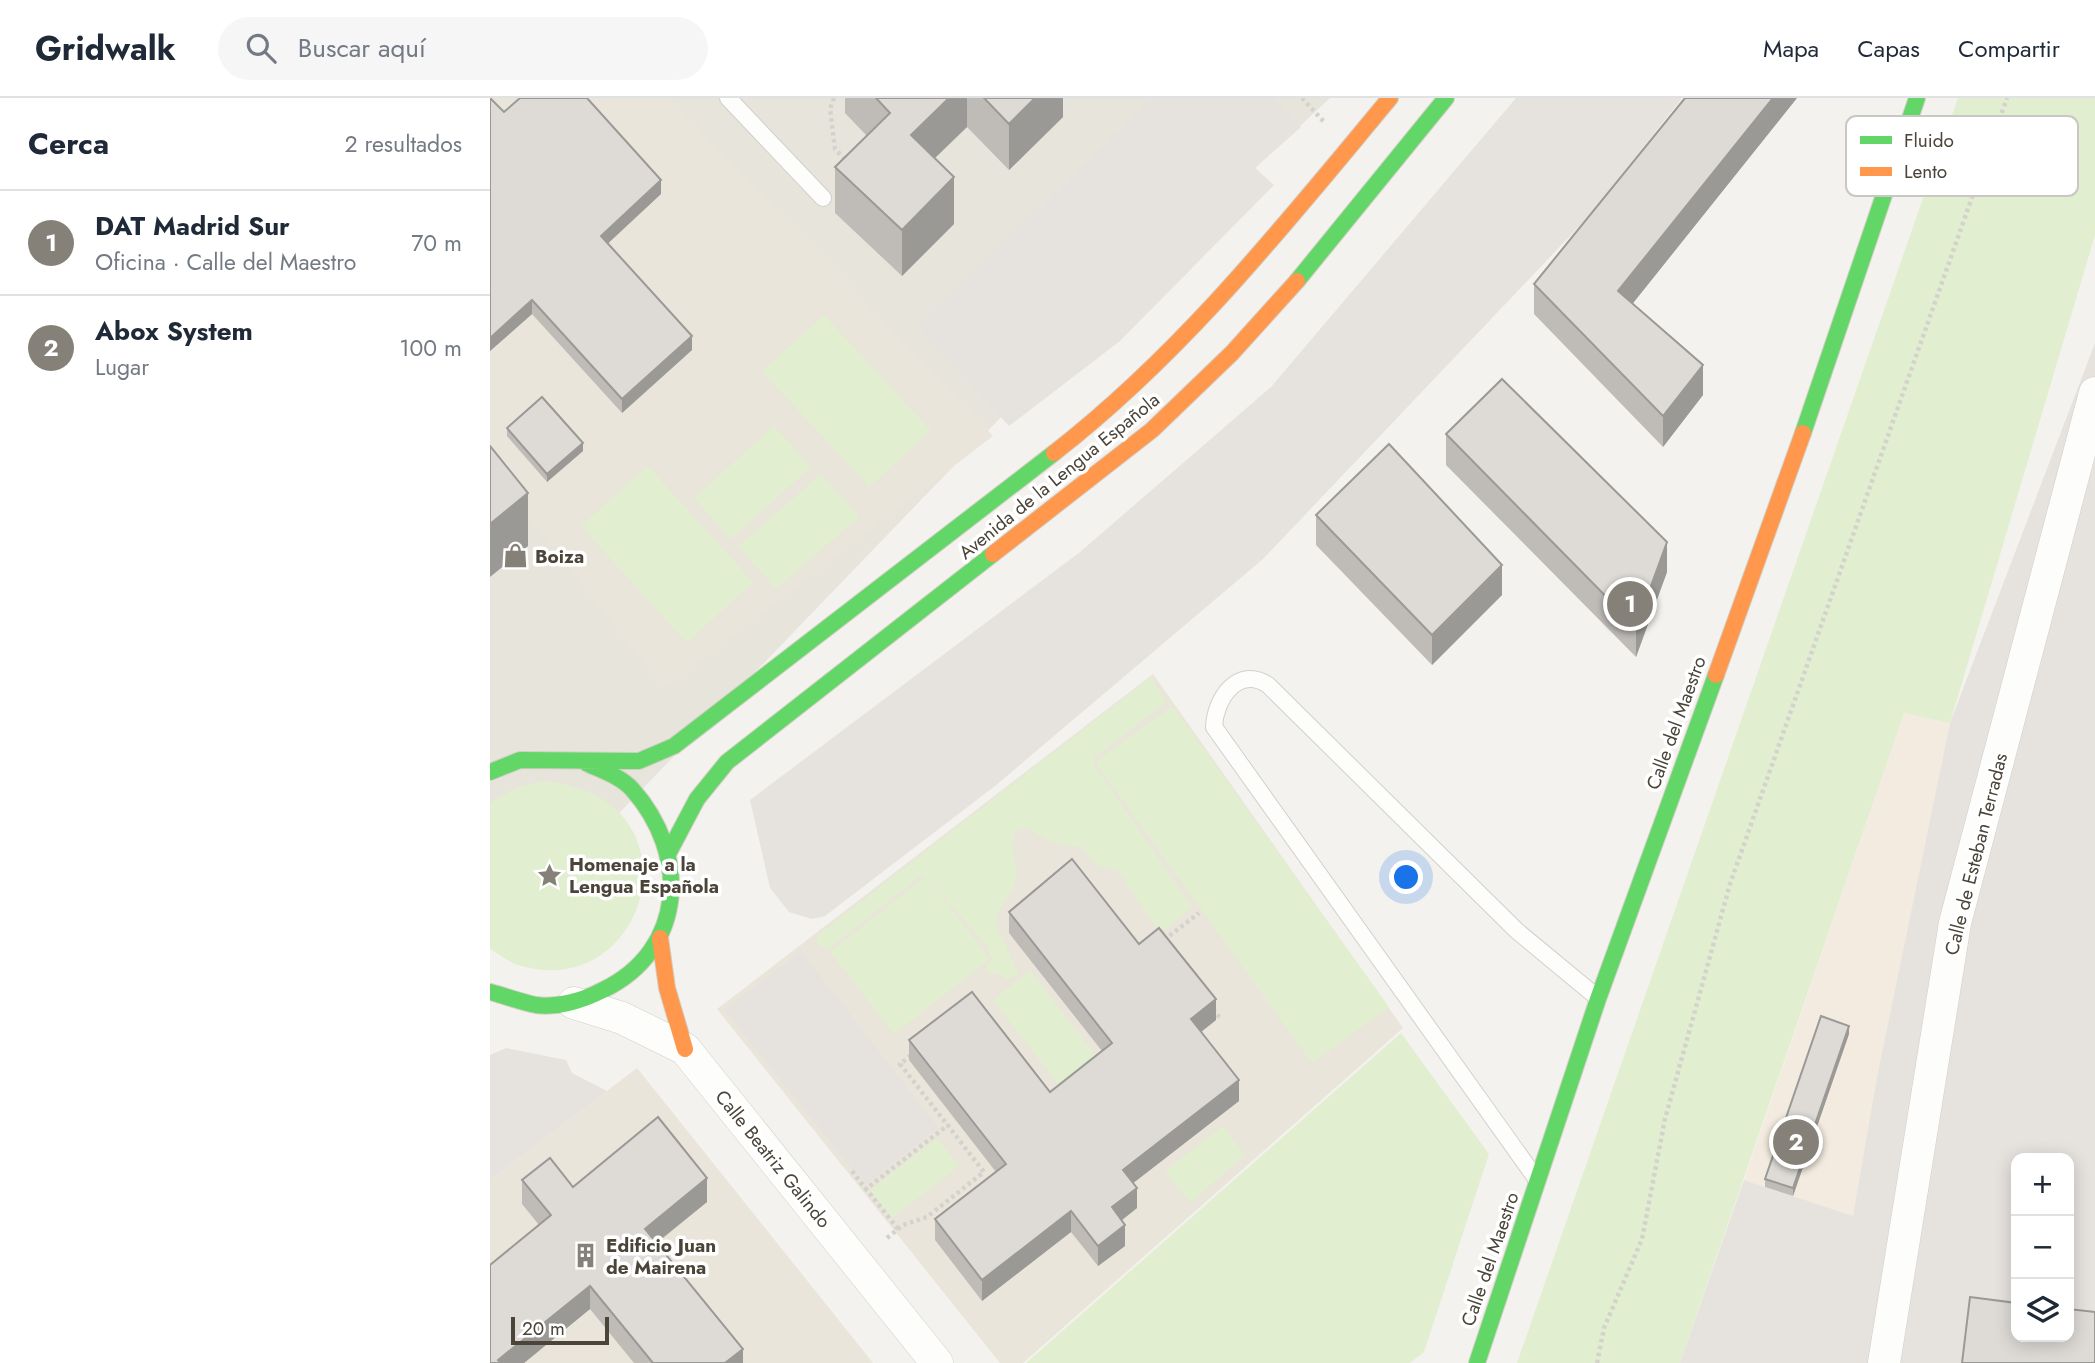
<!DOCTYPE html>
<html lang="es">
<meta charset="utf-8">
<style>
body{margin:0;font-family:Jost,sans-serif;background:#f6f6f7;color:#1f2937}
.controls{position:absolute;right:21px;bottom:21px;display:grid;overflow:hidden;border-radius:14px;box-shadow:0 4px 18px #0003}
.controls button{width:63px;height:63px;display:grid;place-items:center;padding:0;border:0;border-bottom:2px solid #e0e1e3;background:#fff;color:#1f2937;font:35px sans-serif}
.scale{position:absolute;left:21px;bottom:18px;width:98px;box-sizing:border-box;padding-left:7px;border:4px solid #4b4439;border-top:0;font-size:19px;line-height:24px;white-space:nowrap;color:#4b4439;-webkit-text-stroke:5px #fff;paint-order:stroke}
.you{position:absolute;left:917px;top:780px;width:24px;height:24px;margin:-18px;border:5px solid #fff;border-radius:50%;background:#1a73e8;box-shadow:0 0 0 10px #1a73e833}
.badge{display:grid;place-items:center;width:46px;height:46px;border-radius:50%;background:#868178;color:#fff;font-size:23px;font-weight:700}
.pin{position:absolute;translate:-50% -50%;border:4px solid #fff;box-shadow:0 2px 7px #0006}
.list{margin:0;padding:0;list-style:none}
h2{display:flex;justify-content:space-between;align-items:center;height:91px;margin:0;padding:0 28px;font-size:30px}
h2 small{font-size:23px;font-weight:400;color:#747a83}
.list li{display:grid;grid-template-columns:46px 1fr auto;gap:21px;align-items:center;box-sizing:border-box;height:105px;padding:0 28px;border-top:2px solid #e0e1e3}
.list b{display:block;font-size:26px;white-space:nowrap}
.list p{margin:0;font-size:23px;white-space:nowrap;color:#747a83}
.list em{font-size:23px;font-style:normal;color:#747a83}
.icon{flex:none;width:38px;height:38px;fill:none;stroke:currentColor;stroke-width:2;stroke-linecap:round;stroke-linejoin:round}
.map{position:relative;flex:none;width:1605px;height:1265px;overflow:hidden}
header{display:flex;align-items:center;gap:42px;box-sizing:border-box;height:98px;padding:0 35px;background:#fff;border-bottom:2px solid #e0e1e3}
header strong{font-size:33px}
nav{display:flex;gap:38px;margin-inline-start:auto;font-size:24px}
.search{width:490px;height:63px;background:#f6f6f7;display:flex;align-items:center;gap:18px;box-sizing:border-box;padding:0 24px;border-radius:38px;color:#747a83;font-size:26px}
main{display:flex}
aside{flex:1;background:#fff}
.map>svg:first-child{display:block}
.residential{fill:#e7e4dc}
.commercial{fill:#f3ebdf}
.industrial{fill:#e6e2de;fill-rule:evenodd}
.education{fill:#eae5da}
.green{fill:#e1eecf}
.parking{fill:#e6e3df}
.lines{fill:none;stroke-linecap:round;stroke-linejoin:round}
.lane-casing{stroke:#d2d0cb;stroke-width:18}
.street-casing{stroke:#d2d0cb;stroke-width:33}
.fast-casing{stroke:#d3cfc5;stroke-width:18}
.slow-casing{stroke:#d3cfc5;stroke-width:18}
.path{stroke:#d3d2cc;stroke-width:4.5;stroke-dasharray:3.5 3.5;stroke-linecap:butt}
.lane{stroke:#fdfdfc;stroke-width:16}
.street{stroke:#fdfdfc;stroke-width:32}
.fast{stroke:#63d668;stroke-width:16}
.slow{stroke:#ff974d;stroke-width:16}
.wall{fill:#bfbcb8}
.shaded-wall{fill:#9b9996}
.building{fill:#dedbd6;stroke:#9b9996;stroke-width:2}
.labels{text-anchor:middle;dominant-baseline:central;stroke-width:7;stroke-linejoin:round;paint-order:stroke}
.street-label{font-size:19px;fill:#4b4439;stroke:#fff}
.poi-label{font-size:19px;font-weight:bold;fill:#4b4439;stroke:#fff;text-anchor:start}
.key{fill:#fff;stroke:#c9c7c4;stroke-width:2}
.key-label{font-size:19px;fill:#4b4439}
</style>
<header>
<strong>Gridwalk</strong>
<div class="search"><svg class="icon" aria-label="search" viewBox="0 0 24 24"><circle cx="10" cy="10" r="6"/><path d="M15 15l6 6"/></svg>Buscar aquí</div>
<nav><a>Mapa</a><a>Capas</a><a>Compartir</a></nav>
</header>
<main>
<aside>
<h2>Cerca<small>2 resultados</small></h2>
<ul class="list">
<li><span class="badge">1</span><div><b>DAT Madrid Sur</b><p>Oficina · Calle del Maestro</p></div><em>70 m</em></li>
<li><span class="badge">2</span><div><b>Abox System</b><p>Lugar</p></div><em>100 m</em></li>
</ul>
</aside>
<div class="map">
<svg width="1605" height="1265" viewBox="0 0 1605 1265">
<rect width="100%" height="100%" fill="#f4f2ee"/>
<path class="residential" d="M 0,0 L 840,0 L 619,207 L 0,849 Z"/>
<path class="commercial" d="M 1414,615 L 1460,625 L 1387,979 L 1363,1119 L 1254,1082 Z"/>
<path class="industrial" d="M 1605,245 L 1605,1265 L 1190,1265 L 1254,1082 L 1363,1118 L 1387,979 L 1460,625 ZM 1526,1060 L 1579,1060 L 1579,1239 L 1526,1239 Z"/>
<path class="education" d="M 0,0 L 179,0 L 503,338 L 175,589 L 0,373 Z
M 663,576 L 913,930 L 533,1265 L 510,1265 L 227,911 Z
M 147,970 L 383,1265 L 0,1265 L 0,1082 Z"/>
<path class="green" d="M 1468,0 L 1605,0 L 1605,137 L 1460,625 L 1414,615 L 1190,1265 L 1027,1265 Z
M 334,217 L 441,333 L 379,389 L 272,273 Z
M 284,328 L 321,369 L 241,441 L 204,400 Z
M 158,368 L 263,484 L 197,545 L 91,428 Z
M 331,376 L 369,419 L 286,491 L 248,448 Z
M 661,579 L 676,604 L 604,660 L 603,665 L 702,809 L 677,831 L 668,832 L 628,772 L 608,768 L 591,749 C 573,748 552,742 539,730 L 526,732 C 516,753 530,763 526,781 C 523,797 506,809 506,826 L 529,877 L 517,881 L 508,875 L 502,876 L 496,872 L 496,867 L 502,862 L 497,849 L 436,778 L 500,861 L 404,936 L 340,854 L 436,778 L 432,777 L 337,852 L 326,844 L 329,836 Z
M 683,608 L 899,909 L 822,965 L 605,664 Z
M 53,683 C 217,697 159,908 28,867 C 18,864 9,856 0,851 L 0,705 L 25,690 Z
M 540,872 L 609,962 L 572,991 L 503,902 Z
M 911,935 L 999,1056 L 934,1254 L 920,1265 L 536,1265 Z
M 733,1028 L 755,1057 L 700,1105 L 675,1073 Z
M 447,1040 L 469,1068 L 402,1120 L 380,1092 Z"/>
<path class="parking" d="M 662,0 L 784,0 L 811,29 L 765,70 L 784,87 L 630,243 L 519,328 L 426,228 Z
M 1026,0 L 1192,0 L 1099,118 L 773,461 L 505,688 L 335,818 L 322,821 L 299,814 L 280,790 L 260,702 L 590,454 L 781,289 Z
M 311,853 L 449,1030 L 375,1087 L 234,912 Z
M 16,950 L 76,962 L 82,975 L 117,993 L 0,1082 L 0,957 Z"/>
<g class="lines">
<defs>
<path id="lane" d="M 238,0 L 333,100
M 1045,1079 L 724,629 C 725,601 748,567 778,587 L 1027,833 L 1108,900"/>
<path id="street" d="M 84,905 L 132,920 L 195,951 L 447,1265
M 1394,1265 L 1465,825 L 1605,295"/>
<path id="fast" d="M 807,183 L 956,0
M 1313,335 L 1427,0
M 0,674 L 30,662 L 149,663 L 184,648 L 564,355
M 179,754 L 207,701 L 237,664 L 503,456
M 0,894 C 15,898 31,904 46,907 C 68,910 94,902 113,892 C 196,852 200,756 142,691 C 130,678 111,672 96,665
M 987,1265 L 1108,901 L 1226,577"/>
<path id="slow" d="M 564,355 C 694,254 795,126 900,0
M 503,456 L 662,332 L 742,255 L 807,183
M 1226,577 L 1313,335
M 170,840 L 177,890 L 195,951"/>
</defs>
<use href="#lane" class="lane-casing"/>
<use href="#street" class="street-casing"/>
<use href="#fast" class="fast-casing"/>
<use href="#slow" class="slow-casing"/>
<path class="path" d="M 344,0 L 340,11 L 345,51 L 357,63
M 812,0 L 835,25
M 674,842 L 709,815
M 723,911 L 730,920
M 362,1073 L 376,1091
M 408,1131 L 376,1091 L 458,1027
M 397,1140 L 413,1127 L 437,1119 L 494,1074 L 410,966 L 422,956
M 1107,1265 L 1114,1230 L 1152,1141 L 1175,1021 L 1240,786 L 1517,0"/>
<use href="#lane" class="lane"/>
<use href="#street" class="street"/>
<use href="#fast" class="fast"/>
<use href="#slow" class="slow"/>
</g>
<path class="wall" d="M 0,0 L 14,14 L 171,96 L 117,145 L 202,252 L 132,315 L 42,216 L 0,253 Z
M 355,0 L 573,0 L 573,19 L 519,72 L 477,29 L 445,60 L 464,126 L 412,178 L 345,115 L 345,69 L 377,38 L 355,15 Z
M 1307,0 L 1142,206 L 1213,297 L 1173,349 L 1044,216 L 1044,186 Z
M 17,330 L 93,353 L 57,384 L 17,338 Z
M 956,336 L 1177,474 L 1146,559 L 956,367 Z
M 826,417 L 1012,497 L 942,567 L 826,447 Z
M 519,814 L 649,846 L 726,922 L 711,934 L 749,1003 L 643,1085 L 647,1110 L 632,1122 L 635,1148 L 608,1168 L 581,1134 L 492,1203 L 445,1142 L 445,1121 L 506,1074 L 419,962 L 419,942 L 560,994 L 612,953 L 519,835 Z
M 1359,936 L 1303,1098 L 1275,1089 L 1275,1081 Z
M 32,1082 L 217,1104 L 167,1145 L 253,1265 L 144,1265 L 100,1211 L 34,1265 L 0,1265 L 49,1127 L 32,1106 Z"/>
<path class="shaded-wall" d="M 459,0 L 477,0 L 477,29 L 421,83 L 421,37 Z
M 545,0 L 573,0 L 573,19 L 519,72 L 519,26 Z
M 1283,0 L 1307,0 L 1128,224 L 1128,193 Z
M 464,79 L 464,126 L 412,178 L 412,132 Z
M 171,82 L 171,96 L 111,152 L 111,138 Z
M 42,202 L 42,216 L 0,253 L 0,240 Z
M 202,238 L 202,252 L 132,315 L 132,301 Z
M 1213,267 L 1213,297 L 1173,349 L 1173,318 Z
M 93,345 L 93,353 L 57,384 L 57,376 Z
M 38,395 L 38,448 L 0,479 L 0,426 Z
M 1177,444 L 1177,474 L 1146,559 L 1146,529 Z
M 1012,467 L 1012,497 L 942,567 L 942,537 Z
M 726,901 L 726,922 L 701,942 L 701,921 Z
M 1359,928 L 1359,936 L 1303,1098 L 1303,1090 Z
M 749,982 L 749,1003 L 633,1093 L 633,1072 Z
M 217,1080 L 217,1104 L 155,1154 L 155,1131 Z
M 647,1090 L 647,1110 L 622,1130 L 622,1109 Z
M 581,1113 L 581,1134 L 492,1203 L 492,1182 Z
M 635,1127 L 635,1148 L 608,1168 L 608,1148 Z
M 100,1188 L 100,1211 L 34,1265 L 8,1265 L 8,1262 Z
M 253,1251 L 253,1265 L 235,1265 Z"/>
<path class="building" d="M 0,0 L 14,14 L 30,0 L 97,0 L 171,82 L 111,138 L 202,238 L 132,301 L 42,202 L 0,240 Z
M 386,0 L 459,0 L 421,37 L 464,79 L 412,132 L 345,69 L 400,15 Z
M 494,0 L 545,0 L 519,26 Z
M 1195,0 L 1283,0 L 1128,193 L 1213,267 L 1173,318 L 1044,186 Z
M 1012,281 L 1177,444 L 1146,529 L 956,336 Z
M 52,299 L 93,345 L 57,376 L 17,330 Z
M 899,346 L 1012,467 L 942,537 L 826,417 Z
M 0,348 L 38,395 L 0,426 Z
M 582,761 L 649,846 L 669,830 L 726,901 L 701,921 L 749,982 L 633,1072 L 647,1090 L 622,1109 L 635,1127 L 608,1148 L 581,1113 L 492,1182 L 445,1121 L 516,1066 L 419,942 L 482,894 L 560,994 L 622,945 L 519,814 Z
M 1331,918 L 1359,928 L 1303,1090 L 1275,1081 Z
M 168,1019 L 217,1080 L 155,1131 L 253,1251 L 235,1265 L 163,1265 L 100,1188 L 8,1262 L 11,1265 L 0,1265 L 0,1167 L 61,1117 L 32,1082 L 60,1060 L 83,1089 Z
M 1480,1199 L 1526,1205 L 1526,1239 L 1579,1239 L 1579,1211 L 1605,1214 L 1605,1265 L 1472,1265 Z"/>
<defs>
<symbol id="shop-bare" viewBox="-9 -9 18 18"><path d="M-5-2.5h2.3a2.7 3.5 0 0 1 5.4 0H5L5.5 6h-11ZM-1.5-2.5h3a1.5 2.3 0 0 0-3 0Z" fill="#868178" stroke="#fff" stroke-width="2.5" paint-order="stroke"/></symbol>
<symbol id="sight-bare" viewBox="-9 -9 18 18"><path d="M0-6L1.8-2.2L6-1.7L2.9 1.2L3.7 5.4L0 3.3L-3.7 5.4L-2.9 1.2L-6-1.7L-1.8-2.2Z" fill="#868178" stroke="#fff" stroke-width="2.5" paint-order="stroke"/></symbol>
<symbol id="building-bare" viewBox="-9 -9 18 18"><path d="M-4-6H4V6H1V3H-1V6H-4ZM-2.5-4.3h1.7v1.8h-1.7ZM.8-4.3h1.7v1.8H.8ZM-2.5-1h1.7V.8h-1.7ZM.8-1h1.7V.8H.8Z" fill="#868178" stroke="#fff" stroke-width="2.5" paint-order="stroke"/></symbol>
</defs>
<g fill-rule="evenodd">
<use href="#shop-bare" x="8" y="440" width="35" height="35"/>
<use href="#sight-bare" x="42" y="760" width="35" height="35"/>
<use href="#building-bare" x="78" y="1140" width="35" height="35"/>
</g>
<g class="labels">
<g class="street-label">
<text transform="translate(569 378) rotate(-39)">Avenida de la Lengua Española</text>
<text transform="translate(1186 625) rotate(-70)">Calle del Maestro</text>
<text transform="translate(1486 756) rotate(-76)">Calle de Esteban Terradas</text>
<text transform="translate(283 1061) rotate(51)">Calle Beatriz Galindo</text>
<text transform="translate(1000 1161) rotate(-71)">Calle del Maestro</text>
</g>
<g class="poi-label">
<text x="45" y="458">Boiza</text>
<text x="79" y="766">Homenaje a la<tspan x="79" dy="22">Lengua Española</tspan></text>
<text x="116" y="1147">Edificio Juan<tspan x="116" dy="22">de Mairena</tspan></text>
</g>
</g>
<rect x="1356" y="18" width="232" height="80" rx="10" class="key"/>
<rect x="1370" y="38" width="32" height="8" fill="#63d668"/>
<rect x="1370" y="69" width="32" height="9" fill="#ff974d"/>
<g class="key-label">
<text x="1414" y="49">Fluido</text>
<text x="1414" y="80">Lento</text>
</g>
</svg>
<div class="controls">
<button>+</button>
<button>−</button>
<button><svg class="icon" aria-label="layers" viewBox="0 0 24 24"><path d="M12 4l9 5-9 5-9-5zM3 14l9 5 9-5"/></svg></button>
</div>
<div class="scale">20 m</div>
<div class="you"></div>
<div class="pin badge" style="left:1140px;top:506px">1</div>
<div class="pin badge" style="left:1306px;top:1044px">2</div>
</div>
</main>
